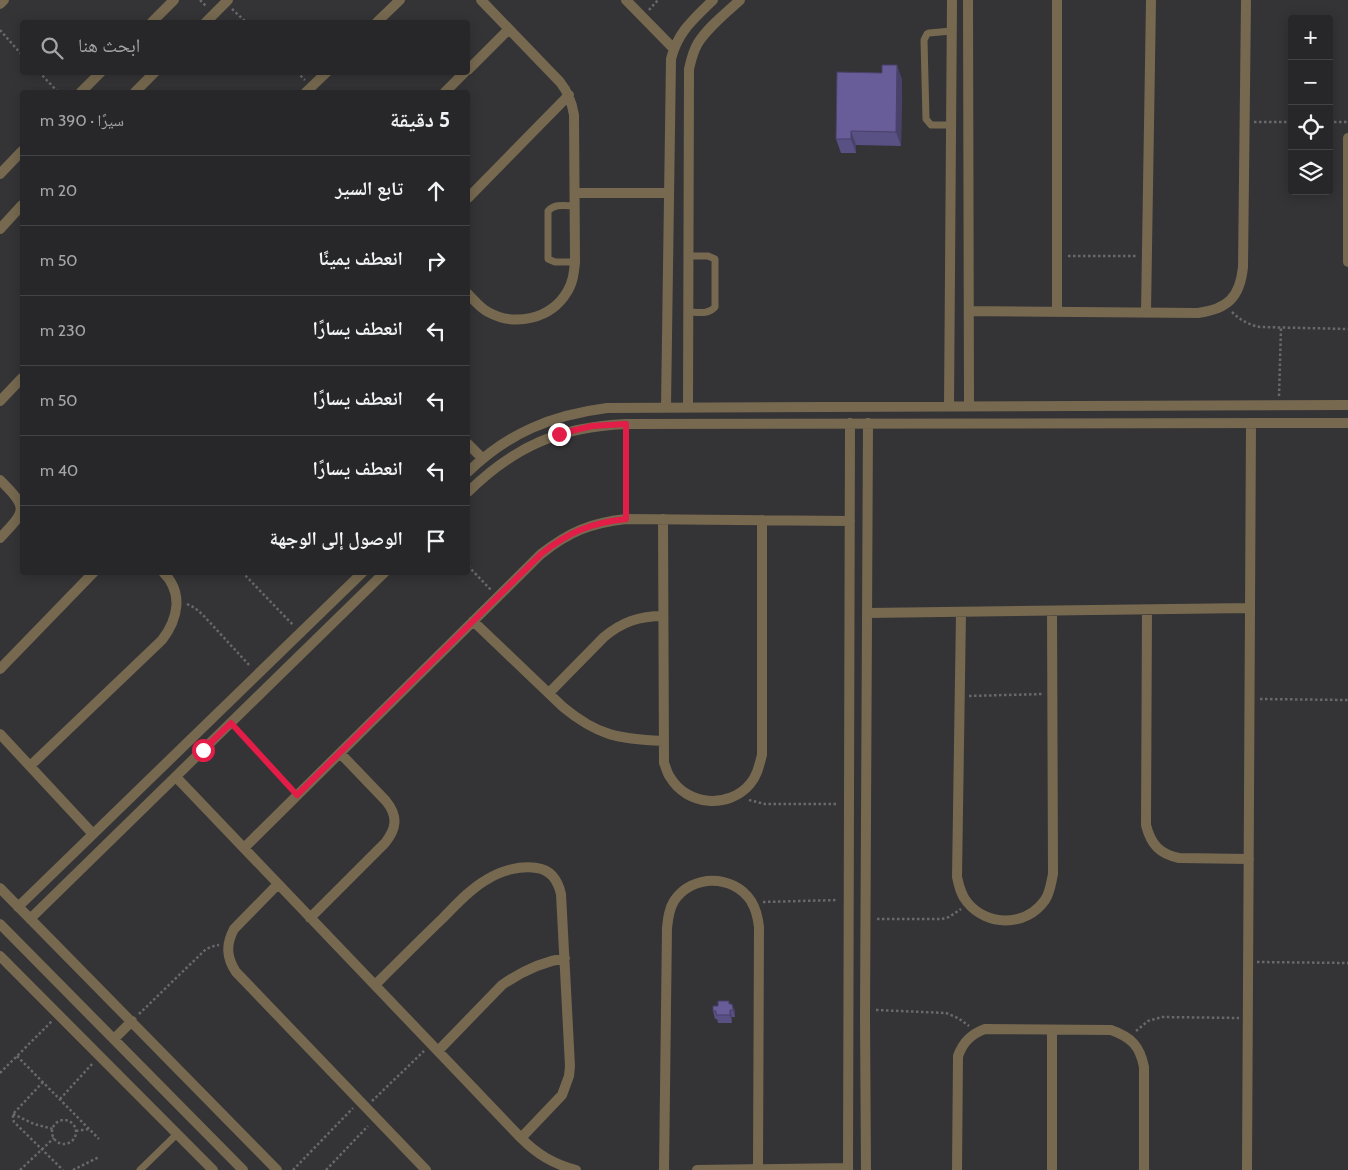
<!DOCTYPE html>
<html lang="ar">
<meta charset="utf-8">
<style>
body{margin:0;font-family:Cabin,"Noto Naskh Arabic",sans-serif;background:#333234;color:#f1f3f6;direction:rtl}
.controls{position:absolute;right:15px;top:15px;display:grid;overflow:hidden;border-radius:5px;box-shadow:0 2px 12px #0003}
.controls button{width:45px;height:45px;display:grid;place-items:center;padding:0;border:0;border-bottom:1px solid #434345;background:#272628;color:#f1f3f6;font:25px sans-serif}
.stop{position:absolute;width:15px;height:15px;margin:-11px;border:4px solid #e11d48;border-radius:50%;background:#fff}
.stop.end{background:#e11d48;border-color:#fff;box-shadow:0 1px 5px #0008}
.list{margin:0;padding:0;list-style:none}
h2{display:flex;justify-content:space-between;align-items:center;height:65px;margin:0;padding:0 20px;font-size:21px}
h2 small{font-size:16px;font-weight:400;color:#a4a5a8}
.list li{display:grid;grid-template-columns:32px 1fr auto;gap:15px;align-items:center;box-sizing:border-box;height:70px;padding:0 20px;border-top:1px solid #434345}
.list b{display:block;font-size:19px;white-space:nowrap}
.list em{font-size:16px;font-style:normal;color:#a4a5a8}
.icon{flex:none;width:28px;height:28px;fill:none;stroke:currentColor;stroke-width:2;stroke-linecap:round;stroke-linejoin:round}
.map{position:relative;flex:none;width:1348px;height:1170px;overflow:hidden;direction:ltr}
.search{position:absolute;background:#272628;box-shadow:0 2px 12px #0003;left:20px;top:20px;width:450px;height:55px;display:flex;align-items:center;gap:12px;box-sizing:border-box;padding:0 18px;border-radius:5px;color:#a4a5a8;font-size:19px}
.panel{position:absolute;background:#272628;box-shadow:0 2px 12px #0003;left:20px;top:90px;width:450px;height:485px;border-radius:5px;direction:rtl}
.map>svg:first-child{display:block}
.lines{fill:none;stroke-linecap:round;stroke-linejoin:round}
.path{stroke:#69686b;stroke-width:2.5;stroke-dasharray:2.5 2.5;stroke-linecap:butt}
.service{stroke:#766950;stroke-width:7}
.minor{stroke:#766950;stroke-width:10}
.wall{fill:#595083}
.shaded-wall{fill:#49416a}
.building{fill:#685d98;stroke:#49416a}
.route{stroke:#e11d48;stroke-width:6}
</style>
<div class="map">
<svg width="1348" height="1170" viewBox="0 0 1348 1170">
<rect width="100%" height="100%" fill="#343336"/>
<g class="lines">
<path class="path" d="M 200,0 L 206,6
M 232,9 L 246,22
M 649,10 L 658,0
M 0,30 L 22,55
M 39,72 L 58,92
M 297,72 L 305,80
M 1254,122 L 1292,122
M 1329,122 L 1348,122
M 1068,256 L 1138,256
M 1232,312 C 1240,320 1249,325 1260,327 L 1348,329
M 1279,396 L 1281,328
M 626,510 L 626,433
M 468,566 L 491,590
M 242,572 L 293,625
M 187,604 L 195,608 L 203,615 L 250,666
M 969,696 L 1043,694
M 1260,699 L 1348,700
M 237,730 L 291,788
M 749,800 L 765,804 L 838,804
M 763,902 L 838,900
M 877,919 L 942,919 L 949,917 L 961,909
M 1257,962 L 1348,963
M 876,1010 L 946,1013 L 958,1018 L 969,1026
M 139,1014 L 206,949 L 214,946 L 219,945
M 1136,1031 L 1148,1021 L 1162,1017 L 1239,1018
M 17,1056 L 99,1139
M 0,1073 L 52,1021
M 43,1082 L 13,1114 L 13,1118 L 14,1122 L 63,1170
M 60,1099 L 93,1063
M 372,1101 L 424,1051
M 13,1114 L 34,1124 L 53,1129
M52 1132a12 12 0 1 1 24 0a12 12 0 1 1-24 0Z
M 76,1131 L 89,1129
M 20,1170 L 54,1138
M 73,1170 L 99,1157
M 293,1170 L 353,1108
M 326,1170 L 368,1126"/>
<path class="service" d="M 951,125 L 931,125 L 926,119 L 924,40 L 927,34 L 929,33 L 952,31
M 575,206 C 566,206 555,203 548,211 L 548,259 L 555,262 L 575,262
M 688,256 L 708,256 L 715,259 L 715,307 C 709,315 697,312 688,312
M 140,1170 L 177,1134"/>
<path class="minor" d="M 626,0 L 673,48
M 968,0 L 969,406
M 0,4 L 4,0
M 152,22 L 174,0
M 206,22 L 228,0
M 377,22 L 400,0
M 468,70 L 509,29
M 81,92 L 101,72
M 135,92 L 155,72
M 306,92 L 327,72
M 445,92 L 465,72
M 1348,138 L 1348,262
M 0,174 L 22,151
M 575,193 L 669,193
M 468,198 L 569,95
M 0,229 L 22,205
M 468,294 C 474,300 480,308 488,312 C 515,327 551,319 567,292 C 573,283 574,272 575,262 L 574,115 C 572,102 568,92 560,82 L 481,0
M 969,311 L 1198,313 C 1228,309 1240,297 1243,267 L 1246,0
M 1057,311 L 1057,0
M 1146,312 L 1151,0
M 0,401 L 22,378
M 949,406 L 952,0
M 666,407 L 671,59 C 678,31 694,19 713,0
M 688,407 L 689,69 C 691,60 693,51 698,43 C 708,27 726,13 740,0
M 468,444 L 482,458
M 468,472 C 508,433 552,415 607,408 L 1348,405
M 0,480 C 28,508 27,510 0,538
M 468,492 C 515,446 559,427 626,424 L 1348,423
M 663,519 L 664,763 C 666,767 667,773 670,777 C 687,806 729,809 750,784 C 757,776 759,766 762,755 L 762,520
M 1147,610 L 1146,825 C 1151,845 1160,854 1179,858 L 1249,859
M 961,612 L 957,877 C 959,886 961,895 967,902 C 987,927 1026,927 1045,900 C 1050,893 1051,883 1053,874 L 1052,611
M 867,613 L 1250,608
M 473,621 L 563,707 C 598,736 619,739 663,741
M 0,669 L 94,572
M 549,693 L 604,637 C 622,622 639,616 663,616
M 0,734 L 93,834
M 30,766 L 162,640 C 178,619 184,593 163,572
M 176,777 L 521,1138 C 537,1154 553,1164 576,1170
M 244,848 L 541,554 C 569,532 590,523 626,519 L 850,521
M 278,884 L 234,929 C 226,944 226,957 236,972 L 426,1170
M 0,888 L 277,1170
M 18,907 L 363,572
M 310,918 L 385,843 C 397,828 398,816 386,801 L 340,753
M 30,919 L 385,572
M 0,924 L 243,1170
M 0,956 L 213,1170
M 375,985 C 397,963 420,940 443,918 C 456,905 469,890 486,880 C 500,871 520,865 537,868 C 551,870 558,881 561,894 L 570,1066 L 569,1076 L 562,1095 L 521,1138
M 114,1039 L 132,1021
M 438,1051 L 502,985 C 522,971 541,962 565,958
M 664,1170 L 667,928 C 668,918 669,909 674,901 C 692,874 733,874 751,901 C 756,909 758,918 759,927 L 758,1169
M 697,1170 L 848,1168
M 848,1170 L 850,423
M 866,1170 L 865,1017 L 868,423
M 957,1170 L 958,1056 C 963,1042 971,1034 985,1029 L 1111,1030 C 1131,1037 1140,1046 1144,1067 L 1144,1170
M 1052,1170 L 1052,1030
M 1247,1170 L 1251,423"/>
</g>
<path class="wall" d="M 902,79 L 901,146 L 856,145 L 856,153 L 841,153 L 836,139 Z
M 730,1004 L 735,1011 L 735,1017 L 732,1017 L 732,1023 L 718,1023 L 717,1019 L 715,1019 L 713,1011 L 718,1006 Z"/>
<path class="shaded-wall" d="M 897,65 L 902,79 L 901,146 L 896,132 Z
M 851,131 L 856,145 L 856,153 L 851,139 Z
M 732,1004 L 735,1011 L 735,1017 L 733,1010 Z
M 730,1010 L 732,1017 L 732,1023 L 730,1015 Z"/>
<path class="building" d="M 882,65 L 897,65 L 896,132 L 851,131 L 851,139 L 836,139 L 837,72 L 882,73 Z
M 718,1001 L 729,1001 L 729,1004 L 732,1004 L 733,1010 L 730,1010 L 730,1015 L 716,1015 L 716,1011 L 713,1011 L 713,1006 L 718,1006 Z"/>
<g class="lines">
<path class="route" d="M 203,750 L 231,723 L 297,795 L 541,554 C 569,532 590,523 626,519 L 626,424 L 592,426 L 559,434"/>
</g>
</svg>
<div class="controls">
<button>+</button>
<button>−</button>
<button><svg class="icon" aria-label="locate" viewBox="0 0 24 24"><circle cx="12" cy="12" r="6"/><path d="M12 2v4M12 18v4M2 12h4M18 12h4"/></svg></button>
<button><svg class="icon" aria-label="layers" viewBox="0 0 24 24"><path d="M12 4l9 5-9 5-9-5zM3 14l9 5 9-5"/></svg></button>
</div>
<div class="stop" style="left:203px;top:750px"></div>
<div class="stop end" style="left:559px;top:434px"></div>
<div class="search"><svg class="icon" aria-label="search" viewBox="0 0 24 24"><circle cx="10" cy="10" r="6"/><path d="M15 15l6 6"/></svg>ابحث هنا</div>
<section class="panel">
<h2>5 دقيقة<small>سيرًا · 390 m</small></h2>
<ul class="list">
<li><svg class="icon" aria-label="ahead" viewBox="0 0 24 24"><path d="M12 20V5M6 11l6-6 6 6"/></svg><div><b>تابع السير</b></div><em>20 m</em></li>
<li><svg class="icon" aria-label="right" viewBox="0 0 24 24"><path d="M7 20v-9h11M14 6l5 5-5 5"/></svg><div><b>انعطف يمينًا</b></div><em>50 m</em></li>
<li><svg class="icon" aria-label="left" viewBox="0 0 24 24"><path d="M17 20v-9H6M10 6l-5 5 5 5"/></svg><div><b>انعطف يسارًا</b></div><em>230 m</em></li>
<li><svg class="icon" aria-label="left" viewBox="0 0 24 24"><path d="M17 20v-9H6M10 6l-5 5 5 5"/></svg><div><b>انعطف يسارًا</b></div><em>50 m</em></li>
<li><svg class="icon" aria-label="left" viewBox="0 0 24 24"><path d="M17 20v-9H6M10 6l-5 5 5 5"/></svg><div><b>انعطف يسارًا</b></div><em>40 m</em></li>
<li><svg class="icon" aria-label="arrive" viewBox="0 0 24 24"><path d="M6 21V4h12l-3 4 3 4H6"/></svg><div><b>الوصول إلى الوجهة</b></div></li>
</ul>
</section>
</div>
